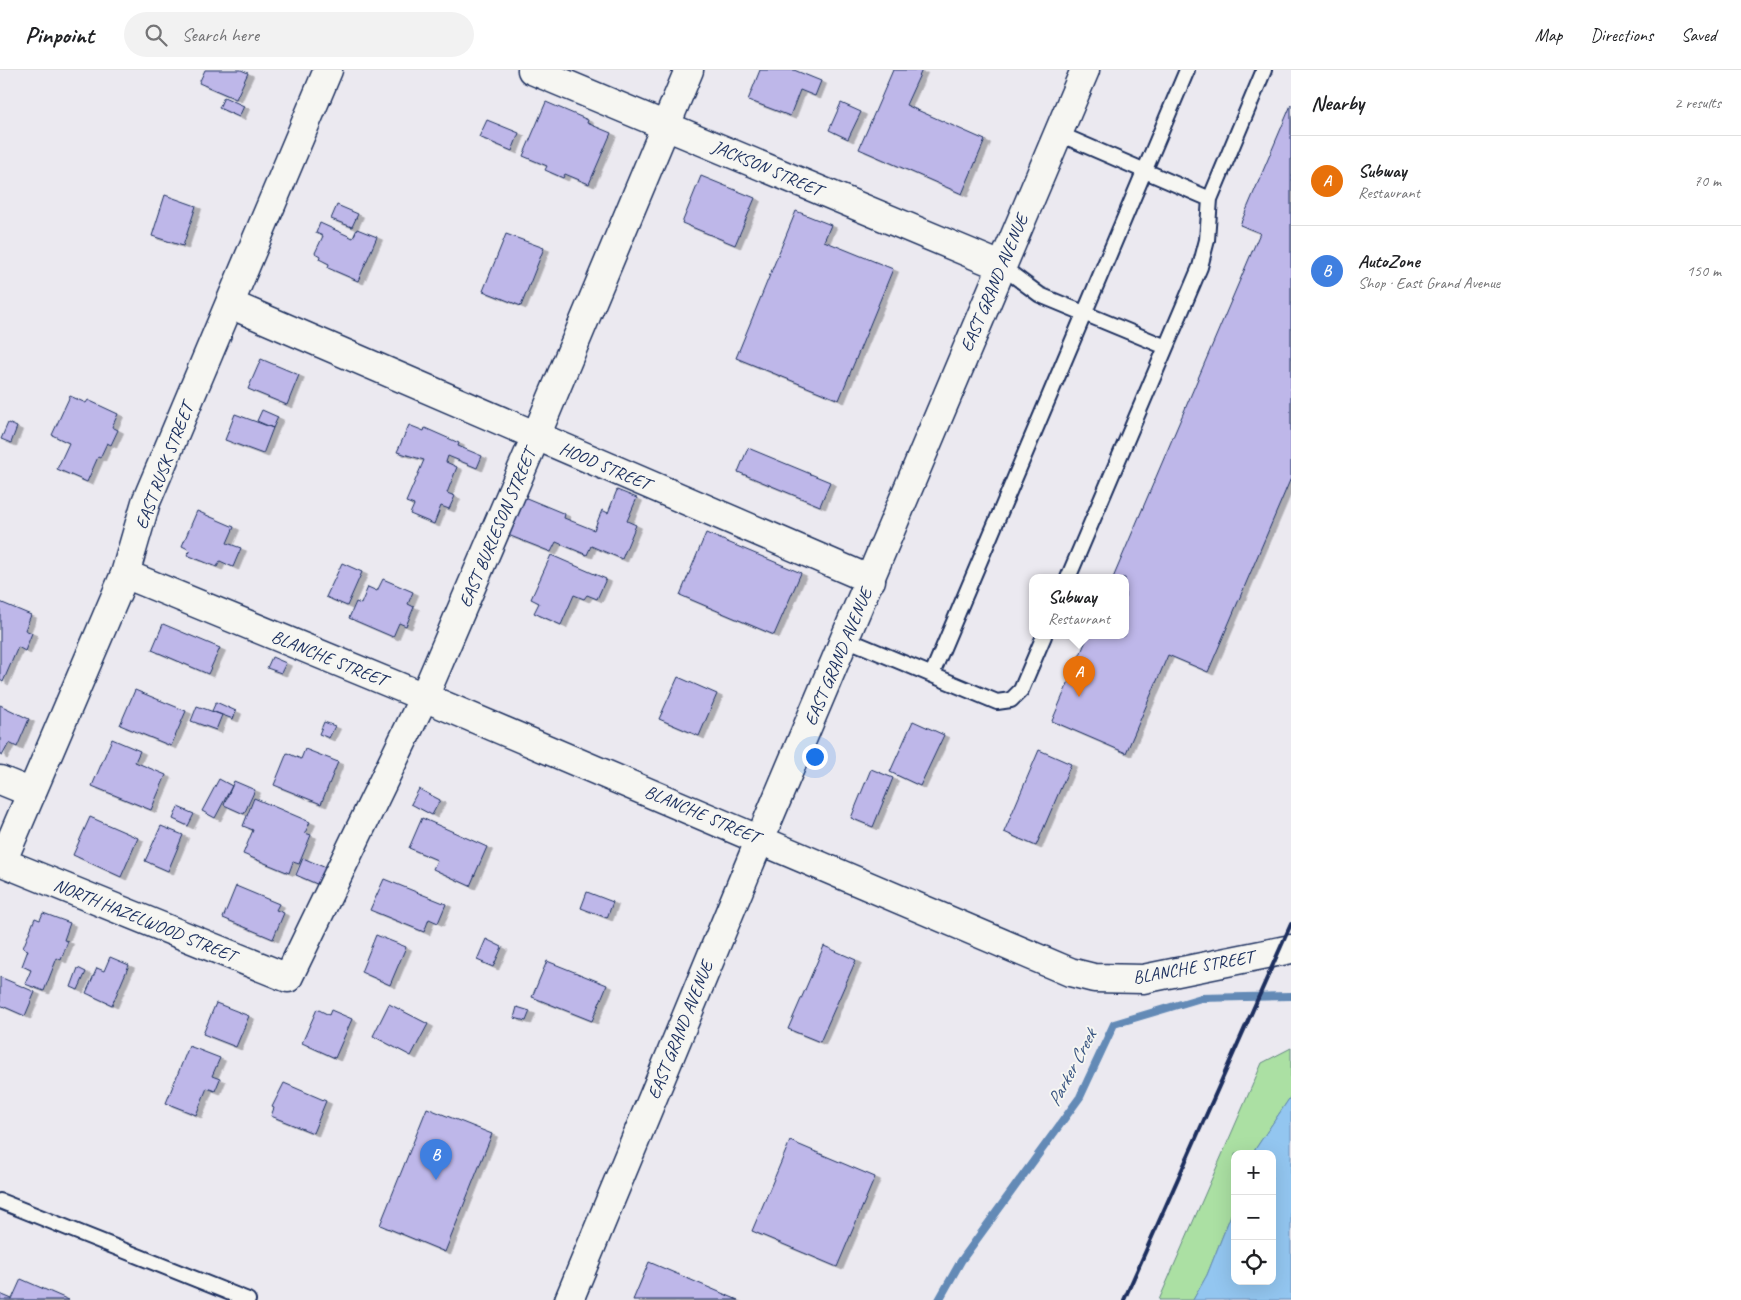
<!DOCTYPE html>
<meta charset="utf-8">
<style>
body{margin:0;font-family:Caveat,sans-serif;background:#f2f2f2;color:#202124}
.controls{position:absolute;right:15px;bottom:15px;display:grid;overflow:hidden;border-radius:10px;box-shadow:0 5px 20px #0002}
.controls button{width:45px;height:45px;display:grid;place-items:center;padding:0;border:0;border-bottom:1px solid #e0e0e0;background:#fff;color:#202124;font:25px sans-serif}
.you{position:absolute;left:814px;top:686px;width:18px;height:18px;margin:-12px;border:4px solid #fff;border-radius:50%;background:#1a73e8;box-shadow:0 0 0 8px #1a73e833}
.badge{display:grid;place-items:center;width:32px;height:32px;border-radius:50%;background:#b45309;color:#fff;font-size:16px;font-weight:700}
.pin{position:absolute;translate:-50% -41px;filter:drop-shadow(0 1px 2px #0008)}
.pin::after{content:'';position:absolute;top:26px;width:18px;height:15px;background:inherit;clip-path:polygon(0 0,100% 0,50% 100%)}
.popup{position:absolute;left:1029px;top:504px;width:100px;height:65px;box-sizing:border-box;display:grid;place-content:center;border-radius:10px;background:#fff;filter:drop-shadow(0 1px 4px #0005);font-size:16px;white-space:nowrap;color:#757577}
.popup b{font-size:19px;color:#202124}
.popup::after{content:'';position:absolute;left:50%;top:100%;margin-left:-10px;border:10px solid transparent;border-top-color:#fff}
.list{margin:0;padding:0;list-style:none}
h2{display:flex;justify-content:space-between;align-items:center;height:65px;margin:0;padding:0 20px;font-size:21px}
h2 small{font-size:16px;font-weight:400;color:#757577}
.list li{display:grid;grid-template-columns:32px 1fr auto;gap:15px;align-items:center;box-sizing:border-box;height:90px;padding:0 20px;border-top:1px solid #e0e0e0}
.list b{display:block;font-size:19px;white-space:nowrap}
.list p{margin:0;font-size:16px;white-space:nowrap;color:#757577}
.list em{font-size:16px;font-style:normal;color:#757577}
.icon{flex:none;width:28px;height:28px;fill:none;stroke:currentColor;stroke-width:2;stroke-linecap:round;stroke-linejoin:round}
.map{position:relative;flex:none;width:1291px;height:1230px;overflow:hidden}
header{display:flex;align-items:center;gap:30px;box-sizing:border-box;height:70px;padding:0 25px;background:#fff;border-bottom:1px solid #e0e0e0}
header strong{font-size:24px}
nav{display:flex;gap:28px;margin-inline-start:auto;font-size:18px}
.search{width:350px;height:45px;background:#f2f2f2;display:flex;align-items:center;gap:12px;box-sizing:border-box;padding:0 18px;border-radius:28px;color:#757577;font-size:19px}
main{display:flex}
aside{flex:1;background:#fff}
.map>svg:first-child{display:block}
.green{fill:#abe0a3;stroke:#638880}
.water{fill:#93c6f0;stroke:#638ab6}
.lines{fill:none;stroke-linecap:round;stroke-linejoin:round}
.stream{stroke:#638ab6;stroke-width:8}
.building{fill:#beb7e9;stroke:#1b2f5e;filter:url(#shadow)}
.lane-casing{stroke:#1b2f5e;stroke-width:18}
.street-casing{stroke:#1b2f5e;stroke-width:31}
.highway-casing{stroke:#1b2f5e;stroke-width:31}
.lane{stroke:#f6f6f2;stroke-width:14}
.street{stroke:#f6f6f2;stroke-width:28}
.highway{stroke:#f6f6f2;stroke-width:28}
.rail{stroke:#1b2f5e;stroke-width:4}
.labels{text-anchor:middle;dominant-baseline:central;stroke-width:4;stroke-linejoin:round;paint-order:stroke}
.street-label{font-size:18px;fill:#1b2f5e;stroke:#f6f6f2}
.water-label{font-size:19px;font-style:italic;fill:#395582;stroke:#f6f6f2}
</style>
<header>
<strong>Pinpoint</strong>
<div class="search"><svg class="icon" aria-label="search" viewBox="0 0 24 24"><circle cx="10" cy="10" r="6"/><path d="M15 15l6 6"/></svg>Search here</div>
<nav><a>Map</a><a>Directions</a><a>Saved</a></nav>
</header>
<main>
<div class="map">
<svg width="1291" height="1230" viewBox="0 0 1291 1230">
<defs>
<filter id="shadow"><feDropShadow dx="5.5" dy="3" stdDeviation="0" flood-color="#0004"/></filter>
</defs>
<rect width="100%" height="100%" fill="#ebe9f0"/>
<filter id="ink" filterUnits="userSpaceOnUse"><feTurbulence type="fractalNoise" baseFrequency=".02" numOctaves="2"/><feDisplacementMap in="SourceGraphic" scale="10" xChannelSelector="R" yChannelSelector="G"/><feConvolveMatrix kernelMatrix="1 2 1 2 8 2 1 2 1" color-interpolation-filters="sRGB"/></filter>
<g filter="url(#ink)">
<path class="green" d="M 1291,978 L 1291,1026 L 1252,1084 L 1235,1084 L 1235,1135 L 1207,1205 L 1193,1230 L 1159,1230 L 1262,993 Z"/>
<path class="water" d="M 1291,1026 L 1291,1230 L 1193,1230 L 1207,1205 L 1235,1135 L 1235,1211 L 1272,1211 L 1272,1084 L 1252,1084 Z"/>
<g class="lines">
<path class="stream" d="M 939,1230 L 961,1191 L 1080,1027 L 1114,954 L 1201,928 L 1291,926"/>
</g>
<path class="building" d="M 205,0 L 241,0 L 248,3 L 236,29 L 199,13 Z
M 760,0 L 794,0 L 821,11 L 815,26 L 800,20 L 790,46 L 748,30 Z
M 893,0 L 922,0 L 906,35 L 985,70 L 962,124 L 859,79 Z
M 224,27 L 244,36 L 239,47 L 219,38 Z
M 546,32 L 588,50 L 587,53 L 611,63 L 589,114 L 565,104 L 563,108 L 545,100 L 547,96 L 523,86 Z
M 841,33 L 861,42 L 848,69 L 829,60 Z
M 1291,35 L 1291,408 L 1208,602 L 1168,585 L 1126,683 L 1052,651 L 1088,566 L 1125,566 L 1125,508 L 1113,508 L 1260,163 L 1240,155 Z
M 487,50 L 519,63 L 512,81 L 479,67 Z
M 701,106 L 755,128 L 735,175 L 682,153 Z
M 165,125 L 196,136 L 183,176 L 152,166 Z
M 337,135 L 358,144 L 352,157 L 331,149 Z
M 796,141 L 831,155 L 824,171 L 893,199 L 839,330 L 736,288 Z
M 320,153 L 353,168 L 357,159 L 377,167 L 358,211 L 328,198 L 329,194 L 319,189 L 320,186 L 315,183 L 323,166 L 316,163 Z
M 506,164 L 544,178 L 521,236 L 483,221 Z
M 261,289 L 299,305 L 287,335 L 248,319 Z
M 70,326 L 86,333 L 88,330 L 118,344 L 112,357 L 118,360 L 111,375 L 107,373 L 100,388 L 98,387 L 87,412 L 57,399 L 69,373 L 52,365 Z
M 262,340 L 278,347 L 273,358 L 257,351 Z
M 235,344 L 273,358 L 263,384 L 225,370 Z
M 8,353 L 17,357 L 11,373 L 1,369 Z
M 409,355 L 424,361 L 425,358 L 459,373 L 458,376 L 482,386 L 477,398 L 448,386 L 446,392 L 457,397 L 447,423 L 455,426 L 449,439 L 441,436 L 434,454 L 410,444 L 414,435 L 406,432 L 424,390 L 397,382 Z
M 748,378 L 830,412 L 820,436 L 738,402 Z
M 617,420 L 637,428 L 627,451 L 636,455 L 622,489 L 591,476 L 587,485 L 556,472 L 551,482 L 508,465 L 524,427 L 565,444 L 564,448 L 594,460 L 602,440 L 608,443 Z
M 197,441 L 234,457 L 227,473 L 241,478 L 233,497 L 220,491 L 217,497 L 187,485 L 190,480 L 182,476 Z
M 706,463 L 801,503 L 774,565 L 680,525 Z
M 551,485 L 606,509 L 597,529 L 587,525 L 584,529 L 574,525 L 561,555 L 534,543 L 539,533 L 531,529 Z
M 342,493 L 362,502 L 347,536 L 326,527 Z
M 383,509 L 413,522 L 408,534 L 414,537 L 406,556 L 399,553 L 393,567 L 349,548 L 356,532 L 361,534 L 368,517 L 377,521 Z
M 0,532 L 31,545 L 25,560 L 32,563 L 25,581 L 18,577 L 3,612 L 0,610 Z
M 163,554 L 220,578 L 208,604 L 152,580 Z
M 272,587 L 286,593 L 281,603 L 267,598 Z
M 678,607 L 717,624 L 699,666 L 659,649 Z
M 135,620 L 186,641 L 171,676 L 120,655 Z
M 216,632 L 236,641 L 233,649 L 212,641 Z
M 0,635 L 29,649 L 17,677 L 9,673 L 2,686 L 0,685 Z
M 197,636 L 222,645 L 216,660 L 191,651 Z
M 913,651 L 944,665 L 920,716 L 890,702 Z
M 324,652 L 335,656 L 329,668 L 319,664 Z
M 112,669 L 140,681 L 135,692 L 166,705 L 151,740 L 92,716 Z
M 305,679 L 338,692 L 321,734 L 274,715 L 287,683 L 301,689 Z
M 1039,680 L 1071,694 L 1036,776 L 1004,762 Z
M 871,699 L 893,708 L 873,757 L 851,748 Z
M 219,709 L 232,716 L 215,748 L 202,741 Z
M 234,711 L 255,720 L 244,744 L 224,735 Z
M 419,719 L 440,730 L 432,745 L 411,734 Z
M 254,728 L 310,752 L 305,763 L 311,765 L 299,794 L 293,792 L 289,803 L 243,784 L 253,760 L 243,756 Z
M 178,737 L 194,744 L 188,756 L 173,749 Z
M 90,747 L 138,768 L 121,807 L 73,785 Z
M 422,748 L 487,777 L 470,816 L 433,799 L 437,790 L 409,778 Z
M 161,756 L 183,765 L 168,801 L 145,791 Z
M 303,788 L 326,798 L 319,815 L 296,805 Z
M 384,809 L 446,834 L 438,853 L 429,849 L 424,862 L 370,840 Z
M 236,816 L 279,834 L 276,840 L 284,843 L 273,869 L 223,848 Z
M 587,822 L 613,832 L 607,848 L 581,838 Z
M 43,843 L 70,853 L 64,870 L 68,871 L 61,890 L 57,888 L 44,921 L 25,914 L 31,900 L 22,896 L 28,880 L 23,878 L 35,848 L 40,850 Z
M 376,865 L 406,877 L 390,915 L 361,902 Z
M 486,869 L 502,877 L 493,897 L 477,890 Z
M 824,876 L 856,890 L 820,972 L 788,959 Z
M 110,887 L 129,895 L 112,935 L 86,923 L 97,898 L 104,901 Z
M 547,891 L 607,915 L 592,951 L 532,927 Z
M 78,898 L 86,902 L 78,920 L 71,917 Z
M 0,907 L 35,922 L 25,946 L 0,935 Z
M 216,933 L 249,946 L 236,977 L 203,964 Z
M 389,934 L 428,954 L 411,986 L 373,966 Z
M 517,937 L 530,941 L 526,951 L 514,948 Z
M 317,939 L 329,945 L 331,940 L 352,949 L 335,988 L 302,973 Z
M 189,976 L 220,988 L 212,1006 L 220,1009 L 215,1021 L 207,1018 L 196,1045 L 166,1033 Z
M 284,1013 L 326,1031 L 313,1063 L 271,1046 L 274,1038 L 272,1037 Z
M 427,1038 L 492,1064 L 445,1182 L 380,1155 Z
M 790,1071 L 875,1107 L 837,1197 L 752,1161 Z
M 649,1192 L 738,1230 L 633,1230 Z
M 21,1209 L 69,1230 L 0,1230 L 0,1224 L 12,1229 Z"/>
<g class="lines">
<defs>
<path id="lane" d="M 1057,63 L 1210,129
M 1001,196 L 1040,225 L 1166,277
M 1068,508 L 1200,197 L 1207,170 L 1210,129 L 1264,0
M 846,569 L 997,632 L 1011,630 L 1021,620 L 1044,566
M 932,604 L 1187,0
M 0,1131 L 248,1230"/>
<path id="street" d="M 328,0 L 146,432 L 125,504 L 2,792 L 288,908 L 424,627 L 536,366 L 689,0
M 532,0 L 1001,196
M 230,234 L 871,510
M 125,504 L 424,627 L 1070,902 L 1094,908 L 1143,909 L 1291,879
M 0,710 L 32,723"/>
<path id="highway" d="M 569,1230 L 760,769 L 1085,0"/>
</defs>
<use href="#lane" class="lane-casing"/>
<use href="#street" class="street-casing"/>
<use href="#highway" class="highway-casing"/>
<use href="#lane" class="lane"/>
<use href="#street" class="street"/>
<use href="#highway" class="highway"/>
<path class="rail" d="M 1124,1230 L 1291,854"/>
</g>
</g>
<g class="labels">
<g class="street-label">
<text transform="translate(767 98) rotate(23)">JACKSON STREET</text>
<text transform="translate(994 213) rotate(-67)">EAST GRAND AVENUE</text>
<text transform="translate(164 396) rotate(-69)">EAST RUSK STREET</text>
<text transform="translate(605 396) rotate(23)">HOOD STREET</text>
<text transform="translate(497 458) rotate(-67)">EAST BURLESON STREET</text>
<text transform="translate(838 587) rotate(-67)">EAST GRAND AVENUE</text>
<text transform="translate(329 588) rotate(22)">BLANCHE STREET</text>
<text transform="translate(702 744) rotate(23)">BLANCHE STREET</text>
<text transform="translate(145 850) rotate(22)">NORTH HAZELWOOD STREET</text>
<text transform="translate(1193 897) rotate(-10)">BLANCHE STREET</text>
<text transform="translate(680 960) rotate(-68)">EAST GRAND AVENUE</text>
</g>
<g class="water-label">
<text transform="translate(1072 998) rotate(-62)">Parker Creek</text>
</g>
</g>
</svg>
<div class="controls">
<button>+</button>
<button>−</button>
<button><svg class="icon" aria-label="locate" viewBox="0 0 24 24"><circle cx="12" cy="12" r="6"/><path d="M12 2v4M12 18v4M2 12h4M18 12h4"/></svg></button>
</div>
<div class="you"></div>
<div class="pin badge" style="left:1079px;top:627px;background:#e8710a">A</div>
<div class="popup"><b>Subway</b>Restaurant</div>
<div class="pin badge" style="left:436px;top:1110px;background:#3f7fe0">B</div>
</div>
<aside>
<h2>Nearby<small>2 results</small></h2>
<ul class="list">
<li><span class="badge" style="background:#e8710a">A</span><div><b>Subway</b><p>Restaurant</p></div><em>70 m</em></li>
<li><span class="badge" style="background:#3f7fe0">B</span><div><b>AutoZone</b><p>Shop · East Grand Avenue</p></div><em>150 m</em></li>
</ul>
</aside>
</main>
